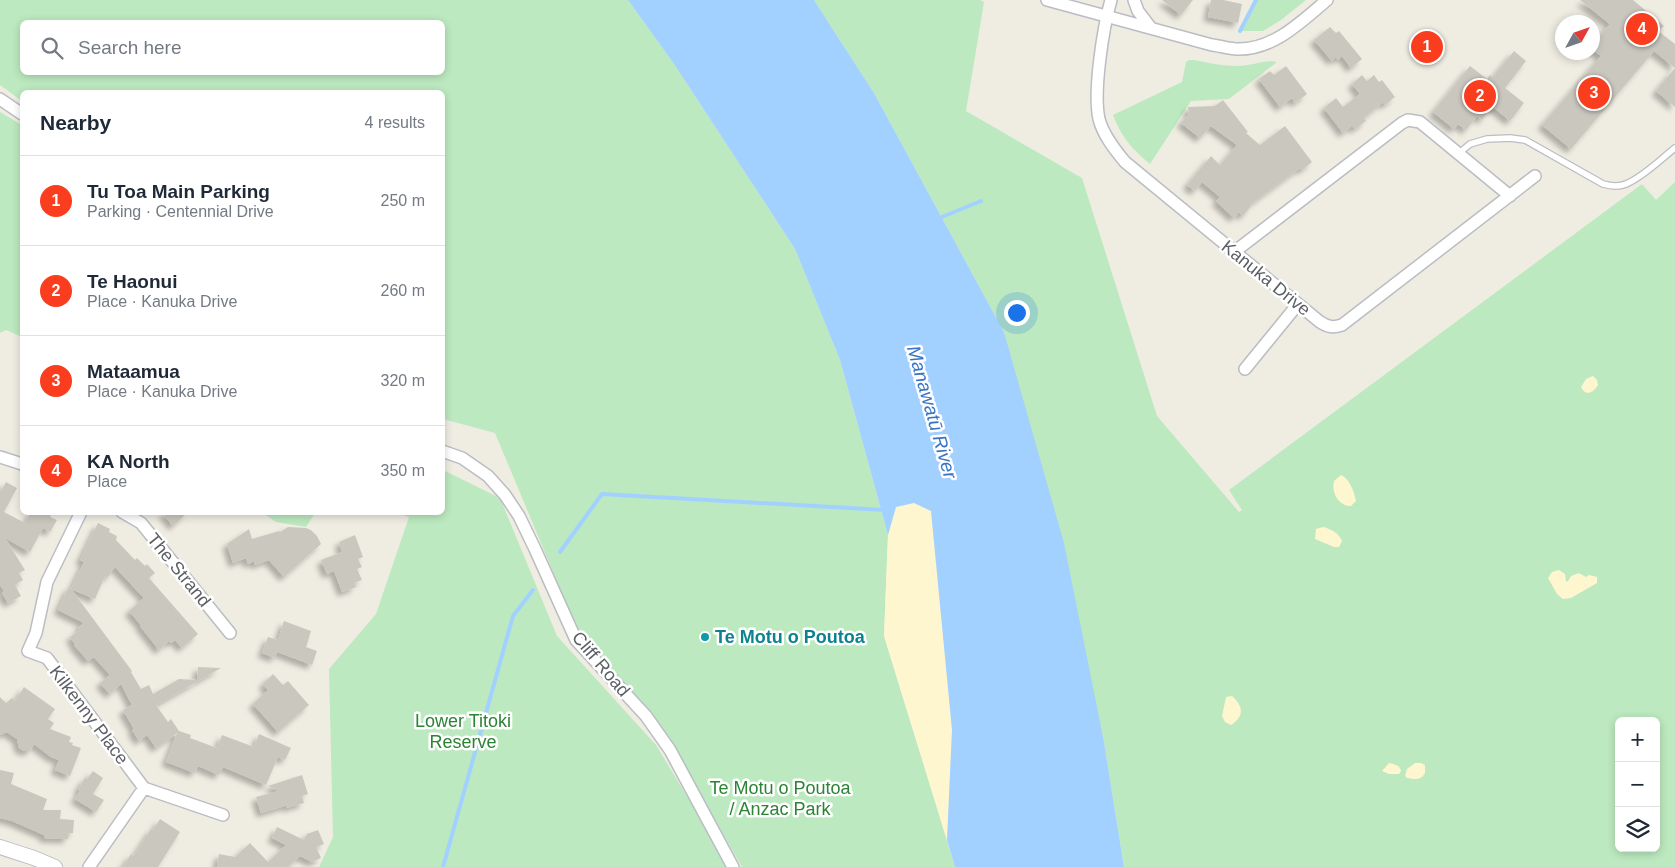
<!DOCTYPE html>
<meta charset="utf-8">
<style>
body{margin:0;font-family:Helvetica,sans-serif;background:#f2f2f3;color:#1f2937}
.controls{position:absolute;right:15px;bottom:15px;display:grid;overflow:hidden;border-radius:8px;box-shadow:0 2px 8px #0003}
.controls button{width:45px;height:45px;display:grid;place-items:center;padding:0;border:0;border-bottom:1px solid #e0e1e3;background:#fff;color:#1f2937;font:25px sans-serif}
.compass{position:absolute;left:1555px;top:15px;width:45px;height:45px;border-radius:50%;background:#fff;box-shadow:0 2px 8px #0003;rotate:50deg}
.you{position:absolute;left:1016px;top:312px;width:18px;height:18px;margin:-12px;border:4px solid #fff;border-radius:50%;background:#1a73e8;box-shadow:0 0 0 8px #1a73e833}
.badge{display:grid;place-items:center;width:32px;height:32px;border-radius:50%;background:#fa3d1e;color:#fff;font-size:16px;font-weight:700}
.pin{position:absolute;translate:-50% -50%;border:2px solid #fff;box-shadow:0 1px 5px #0006}
.list{margin:0;padding:0;list-style:none}
h2{display:flex;justify-content:space-between;align-items:center;height:65px;margin:0;padding:0 20px;font-size:21px}
h2 small{font-size:16px;font-weight:400;color:#747a83}
.list li{display:grid;grid-template-columns:32px 1fr auto;gap:15px;align-items:center;box-sizing:border-box;height:90px;padding:0 20px;border-top:1px solid #e0e1e3}
.list b{display:block;font-size:19px;white-space:nowrap}
.list p{margin:0;font-size:16px;white-space:nowrap;color:#747a83}
.list em{font-size:16px;font-style:normal;color:#747a83}
.icon{flex:none;width:28px;height:28px;fill:none;stroke:currentColor;stroke-width:2;stroke-linecap:round;stroke-linejoin:round}
.map{position:relative;flex:none;width:1675px;height:867px;overflow:hidden}
.search{position:absolute;background:#fff;box-shadow:0 2px 8px #0003;left:20px;top:20px;width:425px;height:55px;display:flex;align-items:center;gap:12px;box-sizing:border-box;padding:0 18px;border-radius:8px;color:#747a83;font-size:19px}
.panel{position:absolute;background:#fff;box-shadow:0 2px 8px #0003;left:20px;top:90px;width:425px;height:425px;border-radius:8px}
.map>svg:first-child{display:block}
.green{fill:#bce9bf;fill-rule:evenodd}
.sand{fill:#fef6cf}
.water{fill:#a3d1ff}
.lines{fill:none;stroke-linecap:round;stroke-linejoin:round}
.stream{stroke:#a3d1ff;stroke-width:4}
.building{fill:#cac7bf;filter:url(#shadow)}
.service-casing{stroke:#babdc3;stroke-width:8}
.minor-casing{stroke:#babdc3;stroke-width:14}
.tertiary-casing{stroke:#babdc3;stroke-width:16}
.service{stroke:#fff;stroke-width:5.5}
.minor{stroke:#fff;stroke-width:11}
.tertiary{stroke:#fff;stroke-width:14}
.culture-dot{fill:#0f9aa8;stroke:#fff;stroke-width:2}
.labels{text-anchor:middle;dominant-baseline:central;stroke-width:5;stroke-linejoin:round;paint-order:stroke}
.street-label{font-size:18px;fill:#5b5f65;stroke:#fff}
.culture-label{font-size:18px;font-weight:bold;fill:#0d838f;stroke:#fff;text-anchor:start}
.park-label{font-size:18px;fill:#2c8335;stroke:#fff}
.water-label{font-size:19px;font-style:italic;fill:#3774c5;stroke:#fff}
</style>
<div class="map">
<svg width="1675" height="867" viewBox="0 0 1675 867">
<defs>
<filter id="shadow"><feDropShadow dx="-4.5" dy="4.5" stdDeviation="2.5" flood-color="#0004"/></filter>
</defs>
<rect width="100%" height="100%" fill="#efede2"/>
<path class="green" d="M 0,0 L 628,0 L 674,64 L 795,249 L 840,360 L 888,535 L 884,636 L 955,867 L 742,867 L 688,773 L 589,648 L 574,622 L 495,433 L 443,419 L 442,92 L 22,92 L 22,101 L 0,85 ZM 22,22 L 442,22 L 442,72 L 22,72 Z
M 814,0 L 980,0 L 984,2 L 966,111 L 1082,178 L 1157,416 L 1239,512 L 1242,510 L 1229,490 L 1642,184 L 1656,200 L 1675,182 L 1675,867 L 1124,867 L 1104,742 L 1004,332 L 874,93 ZM 1619,721 L 1656,721 L 1656,848 L 1619,848 Z
M 1256,0 L 1306,0 L 1281,20 L 1263,31 L 1240,31 Z
M 1189,60 L 1194,60 C 1209,63 1223,66 1238,66 C 1251,66 1266,59 1277,62 L 1229,99 L 1191,101 L 1150,164 C 1133,150 1121,137 1113,115 L 1182,82 L 1186,62 Z
M 0,112 L 22,125 L 22,337 L 6,330 L 0,333 Z
M 443,470 L 500,498 L 557,636 L 656,745 L 708,831 L 726,867 L 319,867 L 333,837 L 329,669 L 376,614 L 409,517 L 397,513 L 442,512 Z
M 263,513 L 315,513 L 306,527 L 276,522 Z"/>
<path class="sand" d="M 1593,376 L 1597,380 L 1598,385 C 1593,393 1586,397 1581,387 L 1586,379 Z
M 1341,475 C 1349,478 1355,493 1356,501 L 1351,506 C 1339,506 1331,493 1334,481 Z
M 914,503 L 931,511 L 952,730 L 947,840 L 884,636 L 888,535 L 896,507 Z
M 1323,527 C 1331,529 1339,533 1342,541 L 1339,547 L 1334,547 L 1315,539 L 1316,529 Z
M 1559,570 L 1565,574 L 1566,582 L 1568,581 L 1571,576 L 1579,573 L 1586,577 L 1589,575 L 1597,577 L 1597,583 L 1571,598 L 1563,599 L 1557,594 L 1548,578 L 1552,572 Z
M 1232,696 C 1243,706 1245,716 1231,725 L 1225,722 L 1222,716 L 1226,697 Z
M 1389,763 C 1394,764 1400,765 1401,771 L 1399,774 L 1389,774 L 1382,771 Z
M 1415,763 L 1421,763 L 1425,765 L 1425,773 C 1421,781 1414,779 1407,778 L 1405,776 L 1407,769 Z"/>
<path class="water" d="M 628,0 L 814,0 L 874,93 L 1004,332 L 1064,543 L 1104,742 L 1124,867 L 955,867 L 947,840 L 952,730 L 931,511 L 914,503 L 896,507 L 888,535 L 840,360 L 795,249 L 674,64 Z"/>
<g class="lines">
<path class="stream" d="M 1240,31 L 1256,0
M 937,219 L 981,201
M 560,552 L 602,494 L 885,510
M 443,867 L 513,616 L 533,590"/>
</g>
<path class="building" d="M 1162,0 L 1193,0 L 1181,15 Z
M 1211,0 L 1223,0 L 1242,4 L 1238,23 L 1208,17 Z
M 1580,0 L 1633,0 L 1664,26 L 1658,31 L 1675,44 L 1675,68 L 1654,51 L 1571,149 L 1542,125 L 1601,56 L 1592,49 L 1592,45 L 1610,24 Z
M 1330,27 L 1336,33 L 1339,31 L 1362,59 L 1351,68 L 1342,56 L 1338,60 L 1336,57 L 1332,61 L 1314,40 Z
M 1514,51 L 1526,61 L 1505,88 L 1524,103 L 1510,121 L 1492,106 L 1482,120 L 1477,116 L 1466,130 L 1458,124 L 1454,129 L 1433,112 L 1470,66 L 1487,79 L 1490,75 L 1493,77 Z
M 1286,66 L 1307,94 L 1295,103 L 1292,98 L 1280,107 L 1259,79 L 1270,71 L 1274,75 Z
M 1675,68 L 1675,107 L 1656,91 Z
M 1362,75 L 1367,81 L 1374,75 L 1379,82 L 1382,80 L 1395,97 L 1385,105 L 1383,102 L 1364,118 L 1366,121 L 1355,129 L 1352,126 L 1343,133 L 1324,108 L 1336,98 L 1343,107 L 1360,94 L 1352,84 Z
M 1223,100 L 1248,132 L 1246,133 L 1260,145 L 1285,126 L 1312,162 L 1302,170 L 1300,168 L 1250,205 L 1251,206 L 1243,216 L 1239,212 L 1234,218 L 1216,201 L 1220,197 L 1202,182 L 1195,191 L 1187,185 L 1211,156 L 1220,165 L 1237,145 L 1211,126 L 1200,138 L 1181,123 L 1189,114 L 1188,107 L 1215,106 Z
M 6,482 L 17,488 L 4,512 L 25,523 L 31,512 L 53,512 L 50,517 L 57,520 L 50,532 L 43,528 L 30,552 L 5,538 L 25,570 L 19,573 L 23,580 L 15,585 L 21,596 L 8,603 L 2,593 L 4,591 L 0,585 L 0,493 Z
M 162,512 L 188,512 L 173,526 Z
M 98,523 L 110,529 L 109,532 L 117,536 L 116,540 L 135,560 L 137,558 L 145,566 L 147,564 L 155,573 L 149,578 L 198,634 L 182,648 L 175,640 L 171,643 L 169,641 L 159,650 L 140,626 L 141,625 L 129,611 L 144,598 L 115,567 L 107,578 L 105,576 L 95,599 L 71,589 L 132,671 L 131,672 L 141,689 L 149,685 L 153,694 L 179,679 L 197,680 L 198,667 L 221,668 L 156,705 L 168,722 L 171,719 L 179,731 L 191,735 L 190,738 L 217,748 L 222,735 L 254,747 L 259,734 L 291,748 L 285,760 L 278,757 L 266,785 L 223,767 L 219,775 L 198,766 L 195,773 L 166,762 L 177,733 L 156,748 L 147,735 L 139,741 L 132,730 L 134,729 L 123,710 L 132,705 L 121,684 L 110,694 L 100,683 L 110,675 L 94,657 L 88,661 L 74,645 L 75,644 L 70,637 L 80,630 L 78,628 L 84,623 L 58,610 L 69,586 L 71,589 L 84,562 L 80,560 Z
M 288,527 L 306,528 L 311,530 L 317,536 L 321,544 L 284,577 L 269,560 L 255,565 L 254,561 L 248,564 L 246,558 L 233,563 L 227,544 L 249,529 L 252,539 L 279,531 L 280,532 Z
M 355,535 L 363,557 L 358,559 L 362,567 L 357,569 L 362,580 L 354,583 L 356,587 L 342,592 L 334,571 L 327,574 L 321,560 L 342,552 L 339,542 Z
M 284,621 L 311,631 L 306,647 L 317,651 L 312,665 L 277,652 L 275,658 L 262,653 L 268,637 L 278,640 Z
M 273,674 L 283,685 L 288,681 L 309,705 L 278,732 L 253,704 L 268,690 L 263,684 Z
M 24,687 L 55,709 L 48,719 L 54,723 L 50,729 L 71,737 L 69,742 L 73,743 L 72,745 L 81,748 L 70,776 L 55,770 L 59,760 L 51,757 L 34,744 L 30,751 L 24,751 L 19,748 L 17,739 L 7,732 L 0,735 L 0,697 L 6,703 L 12,698 L 15,701 Z
M 0,770 L 14,773 L 11,784 L 47,799 L 43,810 L 61,810 L 60,819 L 74,820 L 73,833 L 68,833 L 68,839 L 44,838 L 44,835 L 12,821 L 0,818 Z
M 93,771 L 103,778 L 93,794 L 104,800 L 96,812 L 75,799 L 80,791 L 78,789 L 85,778 L 87,779 Z
M 302,775 L 308,794 L 302,796 L 304,803 L 286,808 L 288,805 L 261,813 L 256,797 L 279,791 L 268,786 Z
M 160,819 L 180,832 L 158,867 L 123,867 L 131,854 L 134,856 L 151,829 L 153,830 Z
M 277,827 L 304,840 L 307,834 L 318,830 L 324,844 L 316,847 L 321,858 L 312,862 L 300,856 L 288,867 L 217,867 L 219,854 L 235,857 L 250,843 L 268,862 L 286,845 L 272,838 Z"/>
<g class="lines">
<defs>
<path id="service" d="M 1458,154 L 1470,144 L 1487,139 L 1510,138 L 1525,140 L 1603,184 C 1610,186 1619,187 1626,184 C 1643,177 1661,159 1675,148"/>
<path id="minor" d="M 1047,0 L 1212,45 C 1221,46 1230,49 1239,49 C 1274,49 1301,22 1327,0
M 1111,0 C 1103,28 1093,92 1099,119 C 1103,135 1115,150 1125,162 L 1320,322 C 1328,327 1333,328 1342,325 L 1535,176
M 1134,0 L 1138,11 L 1151,28
M 0,99 L 22,114
M 1234,252 L 1402,123 L 1408,120 L 1420,122 L 1510,196
M 1245,369 L 1298,304
M 442,451 L 462,458 L 488,476 L 505,495 L 519,516 L 535,549 L 576,640 L 646,716 L 670,750 L 733,867
M 0,457 L 22,464
M 81,512 L 47,582 L 36,633 L 28,651 L 47,658 L 144,788 L 223,815
M 122,512 L 141,523 L 230,633
M 89,867 L 144,788"/>
<path id="tertiary" d="M 0,847 L 34,858 L 55,867"/>
</defs>
<use href="#service" class="service-casing"/>
<use href="#minor" class="minor-casing"/>
<use href="#tertiary" class="tertiary-casing"/>
<use href="#service" class="service"/>
<use href="#minor" class="minor"/>
<use href="#tertiary" class="tertiary"/>
</g>
<circle class="culture-dot" cx="705" cy="637" r="5"/>
<g class="labels">
<g class="street-label">
<text transform="translate(1266 278) rotate(39)">Kanuka Drive</text>
<text transform="translate(179 570) rotate(51)">The Strand</text>
<text transform="translate(601 664) rotate(50)">Cliff Road</text>
<text transform="translate(89 715) rotate(53)">Kilkenny Place</text>
</g>
<g class="culture-label">
<text x="715" y="637">Te Motu o Poutoa</text>
</g>
<g class="park-label">
<text x="463" y="721">Lower Titoki<tspan x="463" dy="21">Reserve</tspan></text>
<text x="780" y="788">Te Motu o Poutoa<tspan x="780" dy="21">/ Anzac Park</tspan></text>
</g>
<g class="water-label">
<text transform="translate(932 412) rotate(74)">Manawatū River</text>
</g>
</g>
</svg>
<div class="controls">
<button>+</button>
<button>−</button>
<button><svg class="icon" aria-label="layers" viewBox="0 0 24 24"><path d="M12 4l9 5-9 5-9-5zM3 14l9 5 9-5"/></svg></button>
</div>
<svg class="compass" viewBox="-18 -18 36 36"><path d="M0-13l5 13h-10z" fill="#e53935"/><path d="M0 13l5-13h-10z" fill="#747a83"/></svg>
<div class="you"></div>
<div class="pin badge" style="left:1427px;top:47px">1</div>
<div class="pin badge" style="left:1480px;top:96px">2</div>
<div class="pin badge" style="left:1594px;top:93px">3</div>
<div class="pin badge" style="left:1642px;top:29px">4</div>
<div class="search"><svg class="icon" aria-label="search" viewBox="0 0 24 24"><circle cx="10" cy="10" r="6"/><path d="M15 15l6 6"/></svg>Search here</div>
<section class="panel">
<h2>Nearby<small>4 results</small></h2>
<ul class="list">
<li><span class="badge">1</span><div><b>Tu Toa Main Parking</b><p>Parking · Centennial Drive</p></div><em>250 m</em></li>
<li><span class="badge">2</span><div><b>Te Haonui</b><p>Place · Kanuka Drive</p></div><em>260 m</em></li>
<li><span class="badge">3</span><div><b>Mataamua</b><p>Place · Kanuka Drive</p></div><em>320 m</em></li>
<li><span class="badge">4</span><div><b>KA North</b><p>Place</p></div><em>350 m</em></li>
</ul>
</section>
</div>
